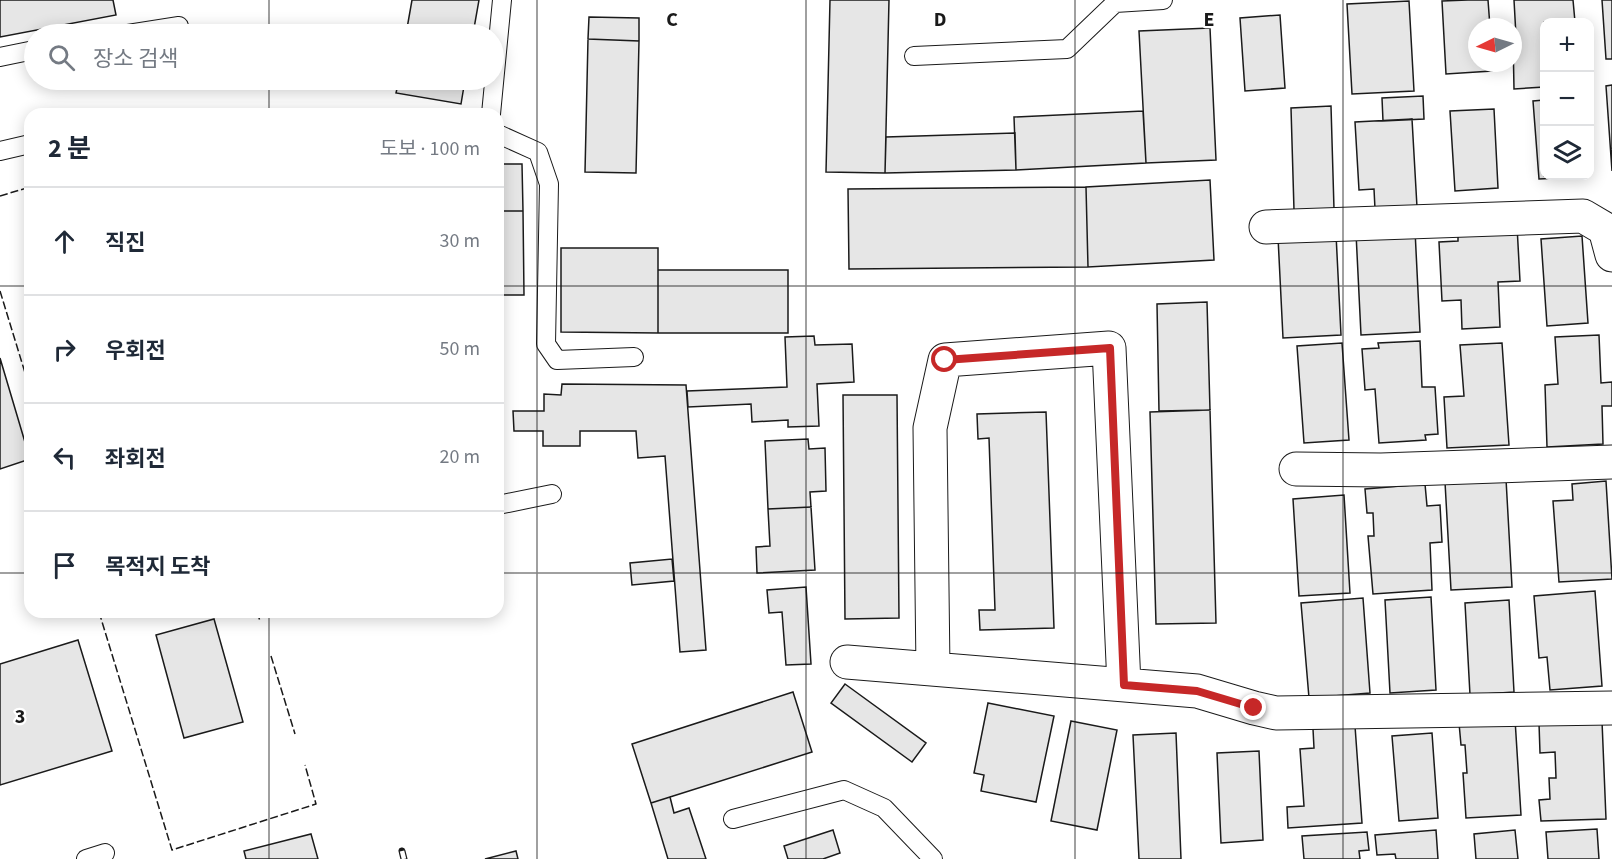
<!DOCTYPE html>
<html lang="ko">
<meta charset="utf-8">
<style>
body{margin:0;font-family:"Source Sans 3","Noto Sans KR",sans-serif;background:#f6f6f7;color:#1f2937}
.controls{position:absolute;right:18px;top:18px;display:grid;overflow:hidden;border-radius:12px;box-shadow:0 3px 15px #0003}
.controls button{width:54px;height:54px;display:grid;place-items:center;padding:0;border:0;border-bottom:2px solid #e0e1e3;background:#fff;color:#1f2937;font:30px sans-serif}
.compass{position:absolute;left:1468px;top:18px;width:54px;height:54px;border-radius:50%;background:#fff;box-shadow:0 3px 15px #0003;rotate:265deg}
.stop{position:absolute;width:18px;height:18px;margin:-14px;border:4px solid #c62828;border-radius:50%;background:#fff}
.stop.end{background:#c62828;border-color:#fff;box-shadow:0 2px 6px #0008}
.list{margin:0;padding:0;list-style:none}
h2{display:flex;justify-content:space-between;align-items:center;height:78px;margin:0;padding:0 24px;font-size:26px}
h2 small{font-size:20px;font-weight:400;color:#747a83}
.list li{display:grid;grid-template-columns:39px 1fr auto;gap:18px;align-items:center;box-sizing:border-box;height:108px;padding:0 24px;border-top:2px solid #e0e1e3}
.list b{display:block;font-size:22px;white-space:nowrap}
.list em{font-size:20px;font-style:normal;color:#747a83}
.icon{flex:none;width:33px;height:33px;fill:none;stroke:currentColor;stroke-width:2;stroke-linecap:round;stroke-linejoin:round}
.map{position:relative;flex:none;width:1612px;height:859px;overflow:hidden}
.search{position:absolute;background:#fff;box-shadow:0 3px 15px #0003;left:24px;top:24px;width:480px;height:66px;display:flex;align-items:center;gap:15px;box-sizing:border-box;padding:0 21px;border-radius:33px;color:#747a83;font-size:22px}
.panel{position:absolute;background:#fff;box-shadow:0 3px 15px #0003;left:24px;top:108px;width:480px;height:510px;border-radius:18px}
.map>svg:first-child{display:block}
.building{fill:#e6e6e6;stroke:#1a1a1a;stroke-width:1.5}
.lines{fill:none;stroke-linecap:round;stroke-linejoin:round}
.lane-casing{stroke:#1a1a1a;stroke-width:20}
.street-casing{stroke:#1a1a1a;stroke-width:35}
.lane{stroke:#fff;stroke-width:18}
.street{stroke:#fff;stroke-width:33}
.rail-casing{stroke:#1a1a1a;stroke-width:7}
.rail{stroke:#fff;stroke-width:4.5;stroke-dasharray:14;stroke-linecap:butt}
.fence{stroke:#1a1a1a;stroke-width:1.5;stroke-dasharray:8 3;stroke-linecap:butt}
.route{stroke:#c62828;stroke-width:8}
.grid{fill:none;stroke:#1a1a1a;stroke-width:1.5;stroke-opacity:0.55}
.grid-label{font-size:20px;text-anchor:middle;font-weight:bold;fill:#1a1a1a;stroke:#fff;stroke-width:4.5;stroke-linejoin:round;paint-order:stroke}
</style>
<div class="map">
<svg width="1612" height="859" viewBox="0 0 1612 859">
<rect width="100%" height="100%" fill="#fff"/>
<path class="building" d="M 0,0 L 113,0 L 116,15 L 0,37 Z
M 412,0 L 479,0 L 473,34 L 406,34 Z
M 830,0 L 889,0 L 885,173 L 826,172 Z
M 1468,0 L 1488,0 L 1490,27 L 1477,27 L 1477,63 L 1492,63 L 1492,71 L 1446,74 L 1442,1 Z
M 1514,0 L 1573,0 L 1575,22 L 1544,22 L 1544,87 L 1514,89 L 1513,37 L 1516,36 Z
M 1602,0 L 1612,0 L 1612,59 L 1606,59 Z
M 1409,1 L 1414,91 L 1352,94 L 1347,4 Z
M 1280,15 L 1285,88 L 1245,91 L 1240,18 Z
M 589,17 L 639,18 L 639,41 L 588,39 Z
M 1210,28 L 1216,160 L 1146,163 L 1139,31 Z
M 588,39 L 639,41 L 636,173 L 585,172 Z
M 399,80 L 465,80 L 461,104 L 396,93 Z
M 1612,85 L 1612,171 L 1606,86 Z
M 1423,96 L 1424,119 L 1383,121 L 1382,98 Z
M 1544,100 L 1544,176 L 1582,176 L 1582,177 L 1539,179 L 1533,101 Z
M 1331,106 L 1334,209 L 1294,210 L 1291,108 Z
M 1494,109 L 1498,188 L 1455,191 L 1450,111 Z
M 1143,111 L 1146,163 L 1016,170 L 1014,117 Z
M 1412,119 L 1417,207 L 1375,209 L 1374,189 L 1359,190 L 1355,122 Z
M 1015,133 L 1016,170 L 885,173 L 886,137 Z
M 498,164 L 522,164 L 523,211 L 498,211 Z
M 1210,180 L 1214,260 L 1088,267 L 1086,187 Z
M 1086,187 L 1088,267 L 849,269 L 848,189 Z
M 498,211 L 523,211 L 524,295 L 498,295 Z
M 1517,226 L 1520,281 L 1498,282 L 1500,327 L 1462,329 L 1461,300 L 1442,301 L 1439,242 L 1458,241 L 1458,228 Z
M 1415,230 L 1420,332 L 1361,335 L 1356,233 Z
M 1336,234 L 1341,335 L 1283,338 L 1278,237 Z
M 1582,236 L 1588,323 L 1547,326 L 1541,239 Z
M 561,248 L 658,248 L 658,333 L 561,332 Z
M 658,270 L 788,270 L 788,333 L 658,333 Z
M 1207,302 L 1210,410 L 1159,411 L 1157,304 Z
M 1599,335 L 1601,383 L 1612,382 L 1612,406 L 1602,406 L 1603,444 L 1547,447 L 1545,385 L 1558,384 L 1555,337 Z
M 814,336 L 815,345 L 852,344 L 854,382 L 817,384 L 819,426 L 788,427 L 788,420 L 752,422 L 751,404 L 688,407 L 687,391 L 787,387 L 785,337 Z
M 1420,341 L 1422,387 L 1435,387 L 1438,434 L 1425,435 L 1426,440 L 1379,443 L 1375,389 L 1365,390 L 1362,349 L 1379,348 L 1378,343 Z
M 1342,343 L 1349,440 L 1304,443 L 1297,346 Z
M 1502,343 L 1509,445 L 1447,448 L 1444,397 L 1464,396 L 1460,345 Z
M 0,358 L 30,459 L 0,469 Z
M 562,384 L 686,385 L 706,650 L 680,652 L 665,456 L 638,458 L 636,431 L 580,431 L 580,446 L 543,446 L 543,431 L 514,431 L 513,411 L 544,411 L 544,394 L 561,395 Z
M 843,395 L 897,395 L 899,618 L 845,619 Z
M 1210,410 L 1216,623 L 1156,624 L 1150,412 Z
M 1046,412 L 1054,628 L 980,630 L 979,610 L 995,610 L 989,438 L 978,439 L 977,414 Z
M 808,439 L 809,449 L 825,448 L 826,491 L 810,492 L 811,507 L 768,509 L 765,441 Z
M 1506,479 L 1512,587 L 1451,590 L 1445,482 Z
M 1606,481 L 1612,579 L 1559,582 L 1553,501 L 1573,500 L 1572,484 Z
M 1425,484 L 1427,506 L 1440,505 L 1442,542 L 1430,543 L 1432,590 L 1373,594 L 1368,536 L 1374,536 L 1373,513 L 1367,513 L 1365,489 Z
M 1344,495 L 1350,593 L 1299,596 L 1293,499 Z
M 811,507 L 815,570 L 757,573 L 756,547 L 770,546 L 768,509 Z
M 672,559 L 674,581 L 632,585 L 630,563 Z
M 806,587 L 811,664 L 786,665 L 782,612 L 769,613 L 767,590 Z
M 1595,591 L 1602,686 L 1550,690 L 1547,657 L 1539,658 L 1534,596 Z
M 1431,597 L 1436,690 L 1390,693 L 1385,600 Z
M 1363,598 L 1370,693 L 1309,698 L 1301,603 Z
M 1509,600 L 1514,692 L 1470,695 L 1465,603 Z
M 214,619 L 243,722 L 184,738 L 156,635 Z
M 78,640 L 112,751 L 0,785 L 0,664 Z
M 845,684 L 926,743 L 912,762 L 831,703 Z
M 793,692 L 812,752 L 651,803 L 632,744 Z
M 988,703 L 1054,716 L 1036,802 L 981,791 L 984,775 L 974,773 Z
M 1515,719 L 1521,815 L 1466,818 L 1463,773 L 1467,773 L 1465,745 L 1461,745 L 1459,723 Z
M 1071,721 L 1117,730 L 1097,830 L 1051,821 Z
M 1602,721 L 1606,819 L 1541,821 L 1539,800 L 1550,799 L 1549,778 L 1556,778 L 1555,752 L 1540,753 L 1539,723 Z
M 1355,726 L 1362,823 L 1288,828 L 1287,807 L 1304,806 L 1300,749 L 1314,748 L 1313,729 Z
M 1176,733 L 1181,859 L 1139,859 L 1133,735 Z
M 1432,733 L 1438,818 L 1399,821 L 1392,736 Z
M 1259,751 L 1263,840 L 1221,843 L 1217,753 Z
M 670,797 L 674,813 L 689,808 L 706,859 L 668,859 L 651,803 Z
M 1597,829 L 1599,859 L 1548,859 L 1546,832 Z
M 833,830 L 840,853 L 823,859 L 788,859 L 784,846 Z
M 1436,830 L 1438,859 L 1396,859 L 1395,854 L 1377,855 L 1375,835 Z
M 1515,830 L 1518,859 L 1476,859 L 1474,834 Z
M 1367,832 L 1369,850 L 1359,851 L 1360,859 L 1304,859 L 1302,836 Z
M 311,834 L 318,859 L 246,859 L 244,851 Z
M 516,851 L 518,859 L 485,859 Z"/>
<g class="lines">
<defs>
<path id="lane" d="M 128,34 L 179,26
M 914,56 L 1067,49 L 1115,3 L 1163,0
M 0,57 L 34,50
M 491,114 L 502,0
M 498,134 L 538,152 L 549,184 L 546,344 L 557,360 L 634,357
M 0,151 L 30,144
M 498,505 L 552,494
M 733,819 L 844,790 L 884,808 L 933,859
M 86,859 L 105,853"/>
<path id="street" d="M 1266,227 L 1583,216 L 1605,229 L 1612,255
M 1296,469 L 1381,470 L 1612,462
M 847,662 L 1197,691 L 1254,708 L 1276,713 L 1612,708
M 933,669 L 930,428 L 945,360 L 1109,348 L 1124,685"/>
</defs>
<use href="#lane" class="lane-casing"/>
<use href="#street" class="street-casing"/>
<use href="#lane" class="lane"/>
<use href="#street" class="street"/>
<defs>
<path id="rail" d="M 402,851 L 404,859"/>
</defs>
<use href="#rail" class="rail-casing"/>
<use href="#rail" class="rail"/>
<path class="fence" d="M 0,196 L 30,187
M 0,291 L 30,389
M 99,612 L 172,850 L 316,804 L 305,765
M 257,612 L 260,621
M 271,656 L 295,734"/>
</g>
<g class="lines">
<path class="route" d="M 945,360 L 1110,348 L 1124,685 L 1197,691 L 1254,708"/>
</g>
<path class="grid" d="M 269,0 L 269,34M 537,0 L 537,859M 806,0 L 806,859M 1075,0 L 1075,859M 1343,0 L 1343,859M 269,80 L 269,114M 0,286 L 30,286M 498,286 L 1612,286M 0,573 L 30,573M 498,573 L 1612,573M 269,612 L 269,859"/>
<g class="grid-label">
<text x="672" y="26">C</text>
<text x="940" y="26">D</text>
<text x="1209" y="26">E</text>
<text x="20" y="723">3</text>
</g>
</svg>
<div class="controls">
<button>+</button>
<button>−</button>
<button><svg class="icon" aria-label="layers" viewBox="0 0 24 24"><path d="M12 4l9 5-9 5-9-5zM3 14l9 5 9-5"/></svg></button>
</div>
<svg class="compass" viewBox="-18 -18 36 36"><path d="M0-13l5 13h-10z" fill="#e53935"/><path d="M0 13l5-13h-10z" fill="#747a83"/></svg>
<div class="stop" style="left:945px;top:360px"></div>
<div class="stop end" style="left:1254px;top:708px"></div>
<div class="search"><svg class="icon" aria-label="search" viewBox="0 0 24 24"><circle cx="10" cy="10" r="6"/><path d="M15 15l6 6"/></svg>장소 검색</div>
<section class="panel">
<h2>2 분<small>도보 · 100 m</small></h2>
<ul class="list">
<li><svg class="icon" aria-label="ahead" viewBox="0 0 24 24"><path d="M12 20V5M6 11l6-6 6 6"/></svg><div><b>직진</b></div><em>30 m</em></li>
<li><svg class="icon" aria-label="right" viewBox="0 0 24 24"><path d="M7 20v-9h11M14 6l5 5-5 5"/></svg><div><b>우회전</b></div><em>50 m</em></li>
<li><svg class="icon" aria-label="left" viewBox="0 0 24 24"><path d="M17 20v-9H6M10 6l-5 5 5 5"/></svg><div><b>좌회전</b></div><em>20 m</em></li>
<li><svg class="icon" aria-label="arrive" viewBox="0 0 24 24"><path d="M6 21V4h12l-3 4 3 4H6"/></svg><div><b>목적지 도착</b></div></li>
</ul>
</section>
</div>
